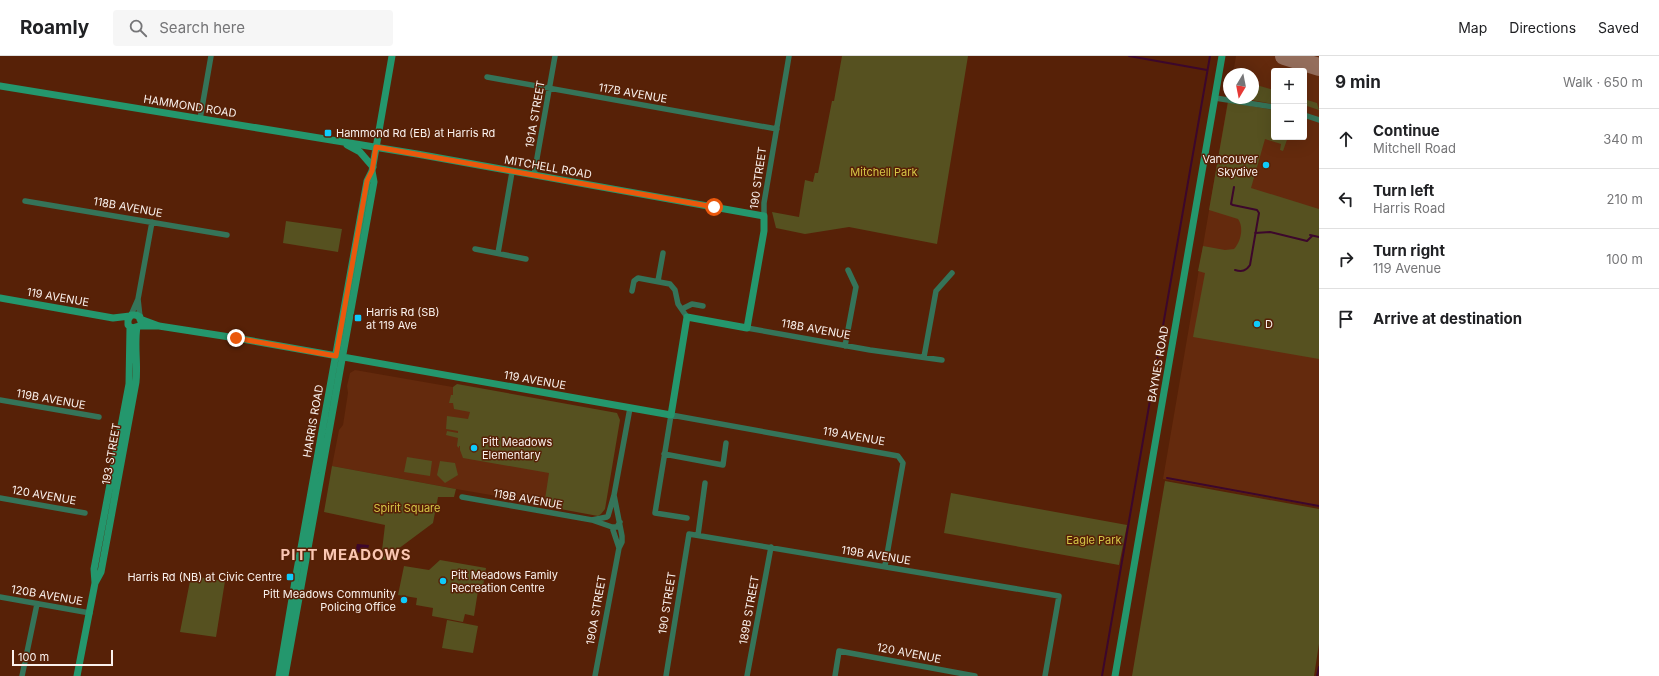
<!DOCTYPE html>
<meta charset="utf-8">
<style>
body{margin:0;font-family:Inter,sans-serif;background:#f6f6f6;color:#202124}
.controls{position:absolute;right:12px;top:12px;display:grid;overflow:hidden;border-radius:4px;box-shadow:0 4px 16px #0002}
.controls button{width:36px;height:36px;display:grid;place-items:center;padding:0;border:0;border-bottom:1px solid #e0e0e0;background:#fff;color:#202124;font:20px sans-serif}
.compass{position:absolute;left:1223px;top:12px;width:36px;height:36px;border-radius:50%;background:#fff;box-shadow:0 4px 16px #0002;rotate:190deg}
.scale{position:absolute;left:12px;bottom:10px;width:101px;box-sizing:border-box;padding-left:4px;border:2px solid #faf1ed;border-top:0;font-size:11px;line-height:14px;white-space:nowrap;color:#faf1ed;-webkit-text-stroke:3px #572107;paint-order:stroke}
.stop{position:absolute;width:12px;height:12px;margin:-9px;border:3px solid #ea580c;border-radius:50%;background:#fff}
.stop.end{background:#ea580c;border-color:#fff;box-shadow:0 1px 4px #0008}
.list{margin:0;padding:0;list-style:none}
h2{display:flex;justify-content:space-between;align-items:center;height:52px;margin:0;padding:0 16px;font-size:17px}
h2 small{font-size:13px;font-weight:400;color:#757577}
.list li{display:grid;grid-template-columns:26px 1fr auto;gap:12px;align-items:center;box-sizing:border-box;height:60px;padding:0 16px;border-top:1px solid #e0e0e0}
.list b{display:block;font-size:15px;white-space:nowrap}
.list p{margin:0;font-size:13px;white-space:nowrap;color:#757577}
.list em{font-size:13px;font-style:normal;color:#757577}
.icon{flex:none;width:22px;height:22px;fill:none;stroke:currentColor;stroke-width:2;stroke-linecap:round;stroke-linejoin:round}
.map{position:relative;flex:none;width:1319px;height:620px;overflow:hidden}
header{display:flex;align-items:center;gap:24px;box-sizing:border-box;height:56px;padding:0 20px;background:#fff;border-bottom:1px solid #e0e0e0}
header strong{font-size:19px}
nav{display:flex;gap:22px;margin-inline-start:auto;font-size:14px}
.search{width:280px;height:36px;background:#f6f6f6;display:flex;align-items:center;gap:10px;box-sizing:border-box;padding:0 14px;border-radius:4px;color:#757577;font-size:15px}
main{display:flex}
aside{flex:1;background:#fff}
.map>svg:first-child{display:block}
.built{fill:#642a0d;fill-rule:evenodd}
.green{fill:#565120}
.water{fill:#3c072c}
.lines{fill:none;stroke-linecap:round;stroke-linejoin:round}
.stream{stroke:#3c072c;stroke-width:2}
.taxiway{stroke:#946e5c;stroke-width:18}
.street{stroke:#357459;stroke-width:5.5}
.secondary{stroke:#24976d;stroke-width:7}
.route{stroke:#ea580c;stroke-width:5}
.poi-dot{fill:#0fcafa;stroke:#572107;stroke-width:1.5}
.labels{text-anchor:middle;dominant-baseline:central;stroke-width:3;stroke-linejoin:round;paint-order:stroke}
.street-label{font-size:11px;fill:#faf1ed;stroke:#572107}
.poi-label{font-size:11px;fill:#faf1ed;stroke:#572107;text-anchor:start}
.park-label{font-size:11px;fill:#d4c647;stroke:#572107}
.district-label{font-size:15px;font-weight:bold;letter-spacing:1px;fill:#fac6b2;stroke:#572107}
</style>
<header>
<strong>Roamly</strong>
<div class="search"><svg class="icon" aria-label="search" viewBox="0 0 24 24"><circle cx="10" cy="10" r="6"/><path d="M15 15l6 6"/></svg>Search here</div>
<nav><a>Map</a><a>Directions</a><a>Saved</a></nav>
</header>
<main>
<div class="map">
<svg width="1319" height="620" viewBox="0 0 1319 620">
<rect width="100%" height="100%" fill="#572107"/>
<path class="built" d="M 1236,0 L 1319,0 L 1319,451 L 1163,423 L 1229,38 L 1229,42 L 1253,42 L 1253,18 L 1233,18 ZM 1274,15 L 1304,15 L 1304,81 L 1274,81 Z
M 355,314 L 618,360 L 601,458 L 456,433 L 332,410 L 339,374 L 343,369 L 348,337 L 347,330 L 350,317 Z"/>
<path class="green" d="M 842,0 L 968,0 L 937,188 L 849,171 L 805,178 L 776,172 L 772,156 L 799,161 L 805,124 L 813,126 L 815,117 L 818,117 L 832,45 L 834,45 Z
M 1253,28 L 1274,34 L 1274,48 L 1241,42 L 1253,42 Z
M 1304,43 L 1317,47 L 1319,54 L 1304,49 Z
M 1228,46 L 1274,54 L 1274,81 L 1288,81 L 1283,95 L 1280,94 L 1281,88 L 1265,83 L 1251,132 L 1319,153 L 1319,303 L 1193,281 L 1205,217 L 1198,215 L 1203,190 L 1225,194 L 1234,193 C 1241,186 1244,171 1238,163 L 1209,154 Z
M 286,165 L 342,173 L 338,196 L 283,187 Z
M 457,328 L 617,357 L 620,364 L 605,453 L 601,458 L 598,460 L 544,450 L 549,417 L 463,402 L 460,394 L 460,390 L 459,390 L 459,392 L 457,390 L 458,382 L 446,379 L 447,375 L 458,377 L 458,375 L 446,373 L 447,360 L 468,363 L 470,356 L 454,353 L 453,347 L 449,347 L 451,339 L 453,339 L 453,331 Z
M 407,401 L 432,405 L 430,420 L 404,416 Z
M 440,405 L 455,407 L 458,419 L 445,427 L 437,419 Z
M 332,410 L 456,433 L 454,441 L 438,441 L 433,467 L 394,496 L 392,505 L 381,503 L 385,469 L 324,456 Z
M 1165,425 L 1319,453 L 1319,588 L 1314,620 L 1132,620 Z
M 951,437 L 1127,469 L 1119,509 L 944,477 Z
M 440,504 L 486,512 L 482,536 L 478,535 L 474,560 L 465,558 L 463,566 L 432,560 L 433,552 L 416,549 L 417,542 L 398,539 L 404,510 L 429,514 Z
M 191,520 L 225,525 L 216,581 L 180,576 Z
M 447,564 L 478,570 L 473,597 L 442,592 Z"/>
<path class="water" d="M 357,488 L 369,489 L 367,498 L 355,496 Z"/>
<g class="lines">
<path class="stream" d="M 1129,0 L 1207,14
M 1234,131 L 1231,148 L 1233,149 L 1257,154 L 1259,157 L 1250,209 C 1246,215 1242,216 1235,214
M 1255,177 L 1270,176 L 1307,185 L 1312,180
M 1310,179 L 1319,181
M 1167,422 L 1319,450
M 1102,620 L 1210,0
M 1317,620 L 1319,611"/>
<path class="taxiway" d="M 1284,0 L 1319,11"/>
<path class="street" d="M 487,21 L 777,73
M 1215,42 L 1274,51
M 1304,59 L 1319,64
M 200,63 L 211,0
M 534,119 L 555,0
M 25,145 L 227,179
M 764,160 L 764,147 L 789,0
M 475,193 L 526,203
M 498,197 L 512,116
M 658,225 L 663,197
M 632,235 L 634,225 L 638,222 L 670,228 L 675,234 L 678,248 L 687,261
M 138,243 L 140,261
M 682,253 L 692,248 L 703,250
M 131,259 L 138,243 L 152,166
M 747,272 L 870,294 L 942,304
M 845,290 L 856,231 L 848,214
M 924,301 L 936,235 L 952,217
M 0,344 L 99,361
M 664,398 L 723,409 L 726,387
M 462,441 L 592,464 L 612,471 L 617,471 L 620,466
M 0,442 L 85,457
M 608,460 L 614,439 L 630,352
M 687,462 L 655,457 L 671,359 L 898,400 L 903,407 L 885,510
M 592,464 L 607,461
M 612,471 L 619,492
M 698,479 L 705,427
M 0,541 L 90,557
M 22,620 L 37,548
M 595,620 L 619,492 L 622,486 L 622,480 L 614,439
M 666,620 L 689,478 L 1059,540 L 1045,620
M 747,620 L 771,491
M 835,620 L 839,595 L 975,620"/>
<path class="secondary" d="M 0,30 L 417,98 L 764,160 L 764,175 L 747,272 L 687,261 L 671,359 L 236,282 L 159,270 L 140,263
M 347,89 L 360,96 L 373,111
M 0,242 L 113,262 L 130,260
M 141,266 L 140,261 L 136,259 L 131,259 L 128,264 L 128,269 L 132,272 L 139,270 L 157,270
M 95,527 L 101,516 L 136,326 C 138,308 134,289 137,271
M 77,620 L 95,527 L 94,513 L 129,328 L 130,271
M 279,620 L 295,525 L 367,125 L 372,115 L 392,0
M 285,620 L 374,126 L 372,115
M 1115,620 L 1222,0"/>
</g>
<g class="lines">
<path class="route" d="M 236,282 L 336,300 L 367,125 L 372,115 L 376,91 L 714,151"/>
</g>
<g class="poi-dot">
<rect x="324" y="73" width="8" height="8" rx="2"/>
<circle cx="1266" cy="109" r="4"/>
<rect x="354" y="258" width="8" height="8" rx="2"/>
<circle cx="1257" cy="268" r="4"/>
<circle cx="474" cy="392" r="4"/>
<rect x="286" y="517" width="8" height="8" rx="2"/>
<circle cx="443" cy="525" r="4"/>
<circle cx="404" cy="544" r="4"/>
</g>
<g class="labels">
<g class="street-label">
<text transform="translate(633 37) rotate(10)">117B AVENUE</text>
<text transform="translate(190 50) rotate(9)">HAMMOND ROAD</text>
<text transform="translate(535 58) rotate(-80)">191A STREET</text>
<text transform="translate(548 111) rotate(10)">MITCHELL ROAD</text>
<text transform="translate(758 122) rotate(-82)">190 STREET</text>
<text transform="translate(128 151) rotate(10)">118B AVENUE</text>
<text transform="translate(58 241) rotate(10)">119 AVENUE</text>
<text transform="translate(816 273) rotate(10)">118B AVENUE</text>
<text transform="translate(1158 308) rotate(-80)">BAYNES ROAD</text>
<text transform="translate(535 324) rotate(10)">119 AVENUE</text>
<text transform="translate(51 343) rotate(10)">119B AVENUE</text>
<text transform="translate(313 365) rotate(-80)">HARRIS ROAD</text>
<text transform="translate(854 380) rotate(10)">119 AVENUE</text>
<text transform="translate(111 398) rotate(-80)">193 STREET</text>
<text transform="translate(44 439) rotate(10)">120 AVENUE</text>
<text transform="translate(528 443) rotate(10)">119B AVENUE</text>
<text transform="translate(876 499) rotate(9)">119B AVENUE</text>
<text transform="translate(47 539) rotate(10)">120B AVENUE</text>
<text transform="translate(667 547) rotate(-81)">190 STREET</text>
<text transform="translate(596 554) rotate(-80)">190A STREET</text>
<text transform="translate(749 554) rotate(-80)">189B STREET</text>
<text transform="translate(909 597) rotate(11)">120 AVENUE</text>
</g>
<g class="poi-label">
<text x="336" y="77">Hammond Rd (EB) at Harris Rd</text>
<text x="1258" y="103" text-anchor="end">Vancouver<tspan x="1258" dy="13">Skydive</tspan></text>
<text x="366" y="256">Harris Rd (SB)<tspan x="366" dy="13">at 119 Ave</tspan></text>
<text x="1265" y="268">D</text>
<text x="482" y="386">Pitt Meadows<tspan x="482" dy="13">Elementary</tspan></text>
<text x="451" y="519">Pitt Meadows Family<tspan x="451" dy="13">Recreation Centre</tspan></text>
<text x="282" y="521" text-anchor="end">Harris Rd (NB) at Civic Centre</text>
<text x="396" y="538" text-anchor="end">Pitt Meadows Community<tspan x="396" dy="13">Policing Office</tspan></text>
</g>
<g class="park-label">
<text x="884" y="116">Mitchell Park</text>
<text x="407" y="452">Spirit Square</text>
<text x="1094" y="484">Eagle Park</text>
</g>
<g class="district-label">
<text x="346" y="498">PITT MEADOWS</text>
</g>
</g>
</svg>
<div class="controls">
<button>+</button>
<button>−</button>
</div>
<svg class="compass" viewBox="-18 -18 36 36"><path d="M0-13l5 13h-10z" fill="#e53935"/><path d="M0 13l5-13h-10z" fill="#757577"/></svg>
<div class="scale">100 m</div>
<div class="stop" style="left:714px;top:151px"></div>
<div class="stop end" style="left:236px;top:282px"></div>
</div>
<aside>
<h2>9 min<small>Walk · 650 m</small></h2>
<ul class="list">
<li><svg class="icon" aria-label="ahead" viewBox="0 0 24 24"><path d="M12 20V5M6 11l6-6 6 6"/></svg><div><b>Continue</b><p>Mitchell Road</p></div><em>340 m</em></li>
<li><svg class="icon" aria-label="left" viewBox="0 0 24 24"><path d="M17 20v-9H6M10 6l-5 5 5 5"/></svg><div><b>Turn left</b><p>Harris Road</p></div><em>210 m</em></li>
<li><svg class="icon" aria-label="right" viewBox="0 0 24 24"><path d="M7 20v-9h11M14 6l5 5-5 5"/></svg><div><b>Turn right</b><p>119 Avenue</p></div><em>100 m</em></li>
<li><svg class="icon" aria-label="arrive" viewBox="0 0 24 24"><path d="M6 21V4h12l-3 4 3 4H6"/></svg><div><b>Arrive at destination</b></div></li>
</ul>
</aside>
</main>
